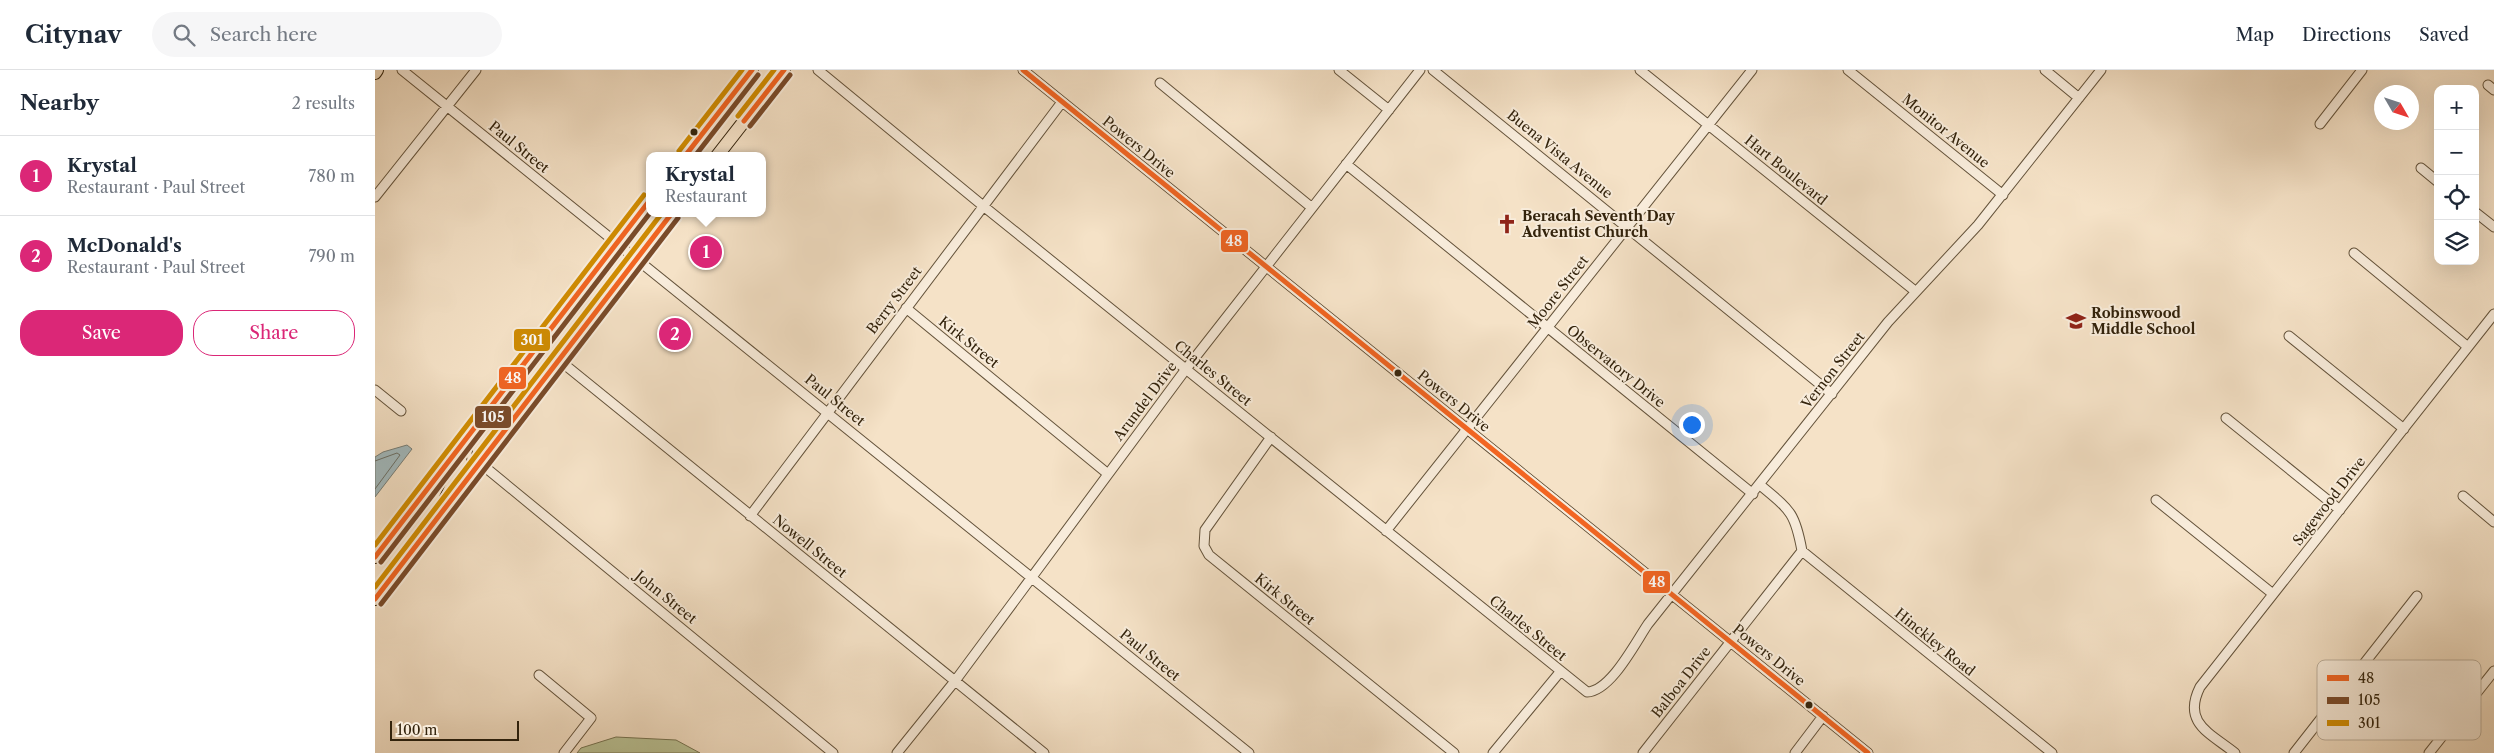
<!DOCTYPE html>
<meta charset="utf-8">
<style>
body{margin:0;font-family:"Libre Caslon Text",serif;background:#f6f6f7;color:#1f2937}
.controls{position:absolute;right:15px;top:15px;display:grid;overflow:hidden;border-radius:10px;box-shadow:0 5px 20px #0002}
.controls button{width:45px;height:45px;display:grid;place-items:center;padding:0;border:0;border-bottom:1px solid #e0e1e3;background:#fff;color:#1f2937;font:25px sans-serif}
.compass{position:absolute;left:1999px;top:15px;width:45px;height:45px;border-radius:50%;background:#fff;box-shadow:0 5px 20px #0002;rotate:129deg}
.scale{position:absolute;left:15px;bottom:12px;width:129px;box-sizing:border-box;padding-left:5px;border:2px solid #33230c;border-top:0;font-size:14px;line-height:18px;white-space:nowrap;color:#33230c;-webkit-text-stroke:4px #f8ecdb;paint-order:stroke}
.you{position:absolute;left:1316px;top:354px;width:18px;height:18px;margin:-12px;border:4px solid #fff;border-radius:50%;background:#1a73e8;box-shadow:0 0 0 8px #1a73e833}
.badge{display:grid;place-items:center;width:32px;height:32px;border-radius:50%;background:#db2777;color:#fff;font-size:16px;font-weight:700}
.pin{position:absolute;translate:-50% -50%;border:2px solid #fff;box-shadow:0 1px 5px #0006}
.popup{position:absolute;left:271px;top:82px;width:120px;height:65px;box-sizing:border-box;display:grid;place-content:center;border-radius:10px;background:#fff;filter:drop-shadow(0 1px 4px #0005);font-size:16px;white-space:nowrap;color:#747a83}
.popup b{font-size:19px;color:#1f2937}
.popup::after{content:'';position:absolute;left:50%;top:100%;margin-left:-10px;border:10px solid transparent;border-top-color:#fff}
.list{margin:0;padding:0;list-style:none}
h2{display:flex;justify-content:space-between;align-items:center;height:65px;margin:0;padding:0 20px;font-size:21px}
h2 small{font-size:16px;font-weight:400;color:#747a83}
.list li{display:grid;grid-template-columns:32px 1fr auto;gap:15px;align-items:center;box-sizing:border-box;height:80px;padding:0 20px;border-top:1px solid #e0e1e3}
.list b{display:block;font-size:19px;white-space:nowrap}
.list p{margin:0;font-size:16px;white-space:nowrap;color:#747a83}
.list em{font-size:16px;font-style:normal;color:#747a83}
.actions{display:flex;gap:10px;padding:15px 20px}
.actions a{flex:1;padding:11px 0;border:1px solid #db2777;border-radius:20px;text-align:center;font-size:18px;color:#db2777}
.actions .main{background:#db2777;color:#fff}
.icon{flex:none;width:28px;height:28px;fill:none;stroke:currentColor;stroke-width:2;stroke-linecap:round;stroke-linejoin:round}
.map{position:relative;flex:none;width:2119px;height:683px;overflow:hidden}
header{display:flex;align-items:center;gap:30px;box-sizing:border-box;height:70px;padding:0 25px;background:#fff;border-bottom:1px solid #e0e1e3}
header strong{font-size:24px}
nav{display:flex;gap:28px;margin-inline-start:auto;font-size:18px}
.search{width:350px;height:45px;background:#f6f6f7;display:flex;align-items:center;gap:12px;box-sizing:border-box;padding:0 18px;border-radius:28px;color:#747a83;font-size:19px}
main{display:flex}
aside{flex:1;background:#fff}
.map>svg:first-child{display:block}
.green{fill:#bac497;stroke:#767452}
.water{fill:#a2bbc0;stroke:#767e78}
.lines{fill:none;stroke-linecap:round;stroke-linejoin:round}
.shore{stroke:#6a6f66;stroke-width:1}
.minor-casing{stroke:#64533b;stroke-width:11}
.highway-casing{stroke:#33230c;stroke-width:14}
.minor{stroke:#f8ecdb;stroke-width:9}
.highway{stroke:#f5e2c7;stroke-width:12}
.bus-1-casing{stroke:#f8ecdb;stroke-width:9}
.bus-2-casing{stroke:#f8ecdb;stroke-width:9}
.bus-3-casing{stroke:#f8ecdb;stroke-width:9}
.bus-1{stroke:#f26522;stroke-width:5}
.bus-2{stroke:#7a4b2a;stroke-width:5}
.bus-3{stroke:#d08c02;stroke-width:5}
.bus-dot{fill:#33230c;stroke:#f8ecdb;stroke-width:2}
.labels{text-anchor:middle;dominant-baseline:central;stroke-width:4;stroke-linejoin:round;paint-order:stroke}
.street-label{font-size:14px;fill:#33230c;stroke:#f8ecdb}
.poi-label{font-size:14px;font-weight:bold;fill:#33230c;stroke:#f8ecdb;text-anchor:start}
.key{fill:#f8ecdb;stroke:#bdb09d;stroke-width:1}
.key-label{font-size:14px;fill:#33230c}
.line-badge{stroke:#f8ecdb;stroke-width:2}
.badge-label{font-size:14px;text-anchor:middle;font-weight:bold;fill:#fff}
</style>
<header>
<strong>Citynav</strong>
<div class="search"><svg class="icon" aria-label="search" viewBox="0 0 24 24"><circle cx="10" cy="10" r="6"/><path d="M15 15l6 6"/></svg>Search here</div>
<nav><a>Map</a><a>Directions</a><a>Saved</a></nav>
</header>
<main>
<aside>
<h2>Nearby<small>2 results</small></h2>
<ul class="list">
<li><span class="badge">1</span><div><b>Krystal</b><p>Restaurant · Paul Street</p></div><em>780 m</em></li>
<li><span class="badge">2</span><div><b>McDonald's</b><p>Restaurant · Paul Street</p></div><em>790 m</em></li>
</ul>
<div class="actions"><a class="main">Save</a><a>Share</a></div>
</aside>
<div class="map">
<svg width="2119" height="683" viewBox="0 0 2119 683">
<rect width="100%" height="100%" fill="#f5e2c7"/>
<filter id="stains"><feTurbulence type="fractalNoise" baseFrequency=".004" numOctaves="4"/><feColorMatrix values="0 0 0 0 .2 0 0 0 0 .09 0 0 0 0 .02 0 0 0 .5 -.17"/></filter>
<radialGradient id="worn" r=".72"><stop offset=".6" stop-color="#630" stop-opacity="0"/><stop offset="1" stop-color="#630" stop-opacity=".3"/></radialGradient>
<path class="green" d="M 241,667 L 301,670 L 325,683 L 202,683 L 206,678 Z"/>
<path class="water" d="M 32,375 L 37,379 L 0,427 L 0,387 L 8,382 Z"/>
<g class="lines">
<path class="shore" d="M 0,391 L 22,383 L 25,385 L 0,419"/>
<defs>
<path id="minor" d="M 27,0 L 874,683
M 443,0 L 607,135 L 1212,622 C 1236,621 1260,573 1273,554 L 1513,252 L 1603,155 L 1726,0
M 648,0 L 1493,683
M 964,0 L 1014,40
M 1058,0 L 1457,324
M 1265,0 L 1540,221
M 1473,0 L 1628,125
M 1670,0 L 1704,28
M 785,13 L 936,137
M 2113,15 L 2119,20
M 1945,54 L 1987,0
M 971,94 L 1378,424
M 2046,98 L 2063,112
M 0,127 L 101,0
M 2100,142 L 2119,157
M 1979,183 L 2093,277
M 531,238 L 733,404
M 1914,266 L 2029,359
M 184,290 L 669,683
M 0,320 L 26,341
M 1851,348 L 1965,440
M 896,367 L 830,460 L 829,476 L 834,485 L 1079,683
M 105,393 L 458,683
M 2088,426 L 2119,452
M 1781,430 L 1898,524
M 375,446 L 687,32
M 1011,461 L 1377,0
M 1427,481 L 1677,683
M 164,605 L 216,648 L 189,683
M 522,683 L 580,611 L 811,299 L 1045,0
M 1118,683 L 1185,602
M 1268,683 L 1427,481 C 1420,442 1415,440 1385,415
M 1420,683 L 1448,646
M 1860,683 C 1835,663 1807,653 1825,617 L 2119,244
M 1919,683 L 2042,526
M 2054,683 L 2119,601"/>
<path id="highway" d="M 0,3 L 2,0
M 310,86 L 377,0
M 342,86 L 409,0
M 105,393 C 99,373 113,356 121,339
M 71,428 L 86,396 L 84,377
M 0,487 L 275,130
M 0,529 L 297,143"/>
</defs>
<use href="#minor" class="minor-casing"/>
<use href="#highway" class="highway-casing"/>
<use href="#minor" class="minor"/>
<use href="#highway" class="highway"/>
<defs>
<path id="bus-1" d="M 648,0 L 1493,683
M 369,51 L 409,0
M 310,86 L 377,0
M 0,487 L 275,130
M 0,529 L 297,143"/>
<path id="bus-2" d="M 375,56 L 415,5
M 320,86 L 383,5
M 6,492 L 275,143
M 6,534 L 303,148"/>
<path id="bus-3" d="M 363,46 L 399,0
M 304,81 L 367,0
M 0,475 L 269,125
M 0,517 L 287,143"/>
</defs>
<use href="#bus-1" class="bus-1-casing"/>
<use href="#bus-2" class="bus-2-casing"/>
<use href="#bus-3" class="bus-3-casing"/>
<use href="#bus-1" class="bus-1"/>
<use href="#bus-2" class="bus-2"/>
<use href="#bus-3" class="bus-3"/>
</g>
<defs>
<symbol id="church-bare" viewBox="-9 -9 18 18"><path d="M-1.2-6h2.4v3.5h3.3v2.4h-3.3V6h-2.4V-.1h-3.3v-2.4h3.3Z" fill="#8f2418" stroke="#f8ecdb" stroke-width="2.5" paint-order="stroke"/></symbol>
<symbol id="school-bare" viewBox="-9 -9 18 18"><path d="M0-5L7-2L0 1L-7-2ZM-4 1L0 2.5L4 1V4Q0 6-4 4Z" fill="#8f2418" stroke="#f8ecdb" stroke-width="2.5" paint-order="stroke"/></symbol>
</defs>
<g fill-rule="evenodd">
<use href="#church-bare" x="1118" y="140" width="28" height="28"/>
<use href="#school-bare" x="1687" y="237" width="28" height="28"/>
</g>
<g class="bus-dot">
<circle cx="319" cy="62" r="4.5"/>
<circle cx="1023" cy="303" r="4.5"/>
<circle cx="1434" cy="635" r="4.5"/>
</g>
<g class="labels">
<g class="street-label">
<text transform="translate(1571 61) rotate(39)">Monitor Avenue</text>
<text transform="translate(144 77) rotate(39)">Paul Street</text>
<text transform="translate(764 77) rotate(39)">Powers Drive</text>
<text transform="translate(1185 84) rotate(39)">Buena Vista Avenue</text>
<text transform="translate(1411 100) rotate(39)">Hart Boulevard</text>
<text transform="translate(1183 222) rotate(-52)">Moore Street</text>
<text transform="translate(519 230) rotate(-53)">Berry Street</text>
<text transform="translate(594 272) rotate(39)">Kirk Street</text>
<text transform="translate(1241 296) rotate(39)">Observatory Drive</text>
<text transform="translate(1458 300) rotate(-52)">Vernon Street</text>
<text transform="translate(838 303) rotate(39)">Charles Street</text>
<text transform="translate(460 330) rotate(39)">Paul Street</text>
<text transform="translate(770 331) rotate(-53)">Arundel Drive</text>
<text transform="translate(1079 331) rotate(39)">Powers Drive</text>
<text transform="translate(1954 431) rotate(-52)">Sagewood Drive</text>
<text transform="translate(435 476) rotate(39)">Nowell Street</text>
<text transform="translate(291 527) rotate(39)">John Street</text>
<text transform="translate(910 529) rotate(39)">Kirk Street</text>
<text transform="translate(1153 558) rotate(39)">Charles Street</text>
<text transform="translate(1560 572) rotate(39)">Hinckley Road</text>
<text transform="translate(775 585) rotate(39)">Paul Street</text>
<text transform="translate(1394 585) rotate(39)">Powers Drive</text>
<text transform="translate(1306 612) rotate(-52)">Balboa Drive</text>
</g>
<g class="poi-label">
<text x="1147" y="146">Beracah Seventh Day<tspan x="1147" dy="16">Adventist Church</tspan></text>
<text x="1716" y="243">Robinswood<tspan x="1716" dy="16">Middle School</tspan></text>
</g>
</g>
<rect x="1942" y="590" width="164" height="80" rx="8" class="key"/>
<rect x="1952" y="605" width="22" height="6" fill="#f26522"/>
<rect x="1952" y="627" width="22" height="7" fill="#7a4b2a"/>
<rect x="1952" y="650" width="22" height="6" fill="#d08c02"/>
<g class="key-label">
<text x="1983" y="613">48</text>
<text x="1983" y="635">105</text>
<text x="1983" y="658">301</text>
</g>
<g class="line-badge">
<rect x="845" y="159" width="29" height="24" rx="5" fill="#f26522"/>
<rect x="138" y="258" width="38" height="24" rx="5" fill="#d08c02"/>
<rect x="123" y="296" width="29" height="24" rx="5" fill="#f26522"/>
<rect x="99" y="335" width="38" height="24" rx="5" fill="#7a4b2a"/>
<rect x="1267" y="500" width="29" height="24" rx="5" fill="#f26522"/>
</g>
<g class="badge-label">
<text x="859" y="176">48</text>
<text x="157" y="275">301</text>
<text x="138" y="313">48</text>
<text x="118" y="352">105</text>
<text x="1282" y="517">48</text>
</g>
<rect width="100%" height="100%" filter="url(#stains)"/>
<rect width="100%" height="100%" fill="url(#worn)"/>
</svg>
<div class="controls">
<button>+</button>
<button>−</button>
<button><svg class="icon" aria-label="locate" viewBox="0 0 24 24"><circle cx="12" cy="12" r="6"/><path d="M12 2v4M12 18v4M2 12h4M18 12h4"/></svg></button>
<button><svg class="icon" aria-label="layers" viewBox="0 0 24 24"><path d="M12 4l9 5-9 5-9-5zM3 14l9 5 9-5"/></svg></button>
</div>
<svg class="compass" viewBox="-18 -18 36 36"><path d="M0-13l5 13h-10z" fill="#e53935"/><path d="M0 13l5-13h-10z" fill="#747a83"/></svg>
<div class="scale">100 m</div>
<div class="you"></div>
<div class="pin badge" style="left:331px;top:182px">1</div>
<div class="popup"><b>Krystal</b>Restaurant</div>
<div class="pin badge" style="left:300px;top:264px">2</div>
</div>
</main>
